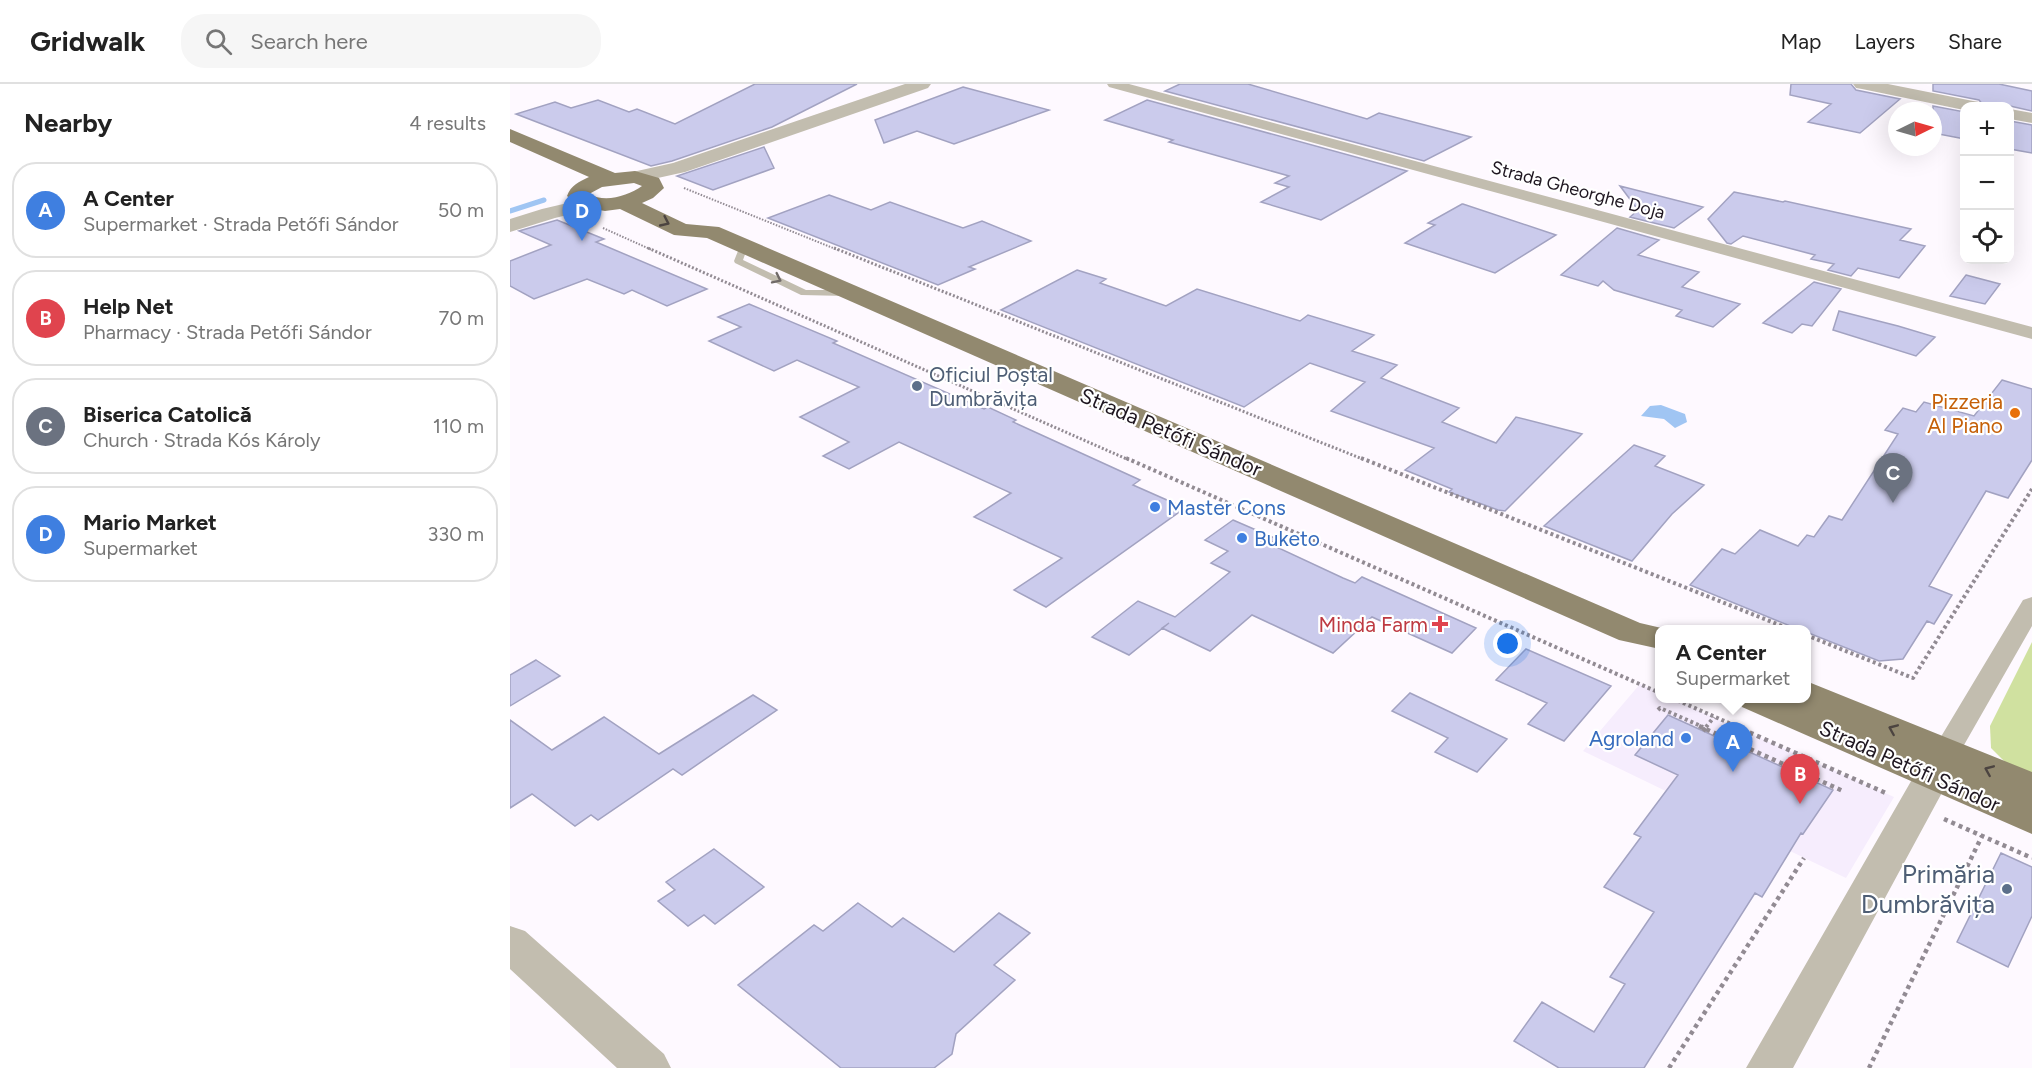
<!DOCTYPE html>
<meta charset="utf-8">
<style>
body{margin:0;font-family:Figtree,sans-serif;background:#f6f6f6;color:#222}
.controls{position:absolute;right:18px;top:18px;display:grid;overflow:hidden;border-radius:12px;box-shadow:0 6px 24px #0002}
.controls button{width:54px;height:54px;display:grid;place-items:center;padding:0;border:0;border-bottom:2px solid #e0e0e0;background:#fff;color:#222;font:30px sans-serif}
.compass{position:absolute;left:1378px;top:18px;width:54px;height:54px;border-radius:50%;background:#fff;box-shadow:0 6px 24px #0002;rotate:85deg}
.you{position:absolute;left:998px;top:560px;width:21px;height:21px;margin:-15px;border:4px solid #fff;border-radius:50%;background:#1a73e8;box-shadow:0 0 0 9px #1a73e833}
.badge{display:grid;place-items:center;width:39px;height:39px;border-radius:50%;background:#b0317f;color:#fff;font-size:20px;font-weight:700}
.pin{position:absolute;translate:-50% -50px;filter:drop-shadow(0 2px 3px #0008)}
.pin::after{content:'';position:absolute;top:32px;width:21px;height:18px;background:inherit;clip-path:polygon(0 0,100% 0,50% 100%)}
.popup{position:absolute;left:1145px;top:541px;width:156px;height:78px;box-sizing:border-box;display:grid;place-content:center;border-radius:12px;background:#fff;filter:drop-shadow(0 2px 4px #0005);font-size:20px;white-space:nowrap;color:#767676}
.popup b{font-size:22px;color:#222}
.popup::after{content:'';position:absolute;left:50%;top:100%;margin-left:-12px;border:12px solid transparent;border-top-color:#fff}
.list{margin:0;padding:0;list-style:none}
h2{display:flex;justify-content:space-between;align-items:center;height:78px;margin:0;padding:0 24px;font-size:26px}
h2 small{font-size:20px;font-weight:400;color:#767676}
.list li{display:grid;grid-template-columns:39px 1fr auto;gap:18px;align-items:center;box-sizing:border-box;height:96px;margin:0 12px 12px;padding:0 12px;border:2px solid #e0e0e0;border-radius:24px}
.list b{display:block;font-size:22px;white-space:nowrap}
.list p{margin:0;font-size:20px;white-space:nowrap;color:#767676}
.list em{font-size:20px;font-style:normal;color:#767676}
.icon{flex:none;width:33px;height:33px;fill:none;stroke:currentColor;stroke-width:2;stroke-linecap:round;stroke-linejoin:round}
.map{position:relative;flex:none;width:1522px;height:984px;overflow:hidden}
header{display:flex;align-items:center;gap:36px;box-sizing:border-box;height:84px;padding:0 30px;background:#fff;border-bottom:2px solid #e0e0e0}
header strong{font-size:28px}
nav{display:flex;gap:33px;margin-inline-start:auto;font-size:21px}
.search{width:420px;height:54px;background:#f6f6f6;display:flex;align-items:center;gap:15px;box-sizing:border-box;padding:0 21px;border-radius:24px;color:#767676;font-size:22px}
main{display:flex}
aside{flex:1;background:#fff}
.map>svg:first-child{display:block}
.commercial{fill:#f6edfd}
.green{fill:#d0e1a0}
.water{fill:#a0c5f3}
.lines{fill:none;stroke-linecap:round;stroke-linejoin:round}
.stream{stroke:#a0c5f3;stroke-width:5}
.building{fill:#cbcbec;stroke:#a2a2c1;stroke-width:1.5}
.path-far3{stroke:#928b93;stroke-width:2;stroke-dasharray:1.5 1.5;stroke-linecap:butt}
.path-far2{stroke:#928b93;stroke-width:3;stroke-dasharray:2 2;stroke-linecap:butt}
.path-far1{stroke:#928b93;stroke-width:4;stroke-dasharray:3 3;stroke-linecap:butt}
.path{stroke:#928b93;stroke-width:4.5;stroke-dasharray:4 4;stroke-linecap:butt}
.service{fill:#c2bdaf;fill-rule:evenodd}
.minor{fill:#c2bdaf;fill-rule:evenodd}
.tertiary{fill:#c2bdaf;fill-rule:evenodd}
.primary{fill:#92896f;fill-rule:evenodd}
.oneway{stroke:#4c4440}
.oneway2{stroke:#706a68}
.service-dot{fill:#5c6f8a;stroke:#fff;stroke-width:2}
.food-dot{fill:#e8710a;stroke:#fff;stroke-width:2}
.shop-dot{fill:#3f7fe0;stroke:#fff;stroke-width:2}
.health-dot{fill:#e0444e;stroke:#fff;stroke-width:2}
.labels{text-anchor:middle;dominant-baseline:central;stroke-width:4.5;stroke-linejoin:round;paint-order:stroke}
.far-street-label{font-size:18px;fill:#1e1620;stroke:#fff}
.service-label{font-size:21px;fill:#4e5e75;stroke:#fff;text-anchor:start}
.food-label{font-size:21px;fill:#c56008;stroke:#fff;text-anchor:end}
.street-label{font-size:21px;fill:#1e1620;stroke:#fff}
.shop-label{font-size:21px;fill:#366cbe;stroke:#fff;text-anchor:start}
.health-label{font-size:21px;fill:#be3a42;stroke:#fff;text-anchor:end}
.near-service-label{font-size:26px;fill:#4e5e75;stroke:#fff;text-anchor:end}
</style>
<header>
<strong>Gridwalk</strong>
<div class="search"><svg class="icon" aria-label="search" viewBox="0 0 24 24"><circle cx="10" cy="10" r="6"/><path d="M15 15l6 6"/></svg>Search here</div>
<nav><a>Map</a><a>Layers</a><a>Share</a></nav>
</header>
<main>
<aside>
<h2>Nearby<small>4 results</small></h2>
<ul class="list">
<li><span class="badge" style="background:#3f7fe0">A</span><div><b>A Center</b><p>Supermarket · Strada Petőfi Sándor</p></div><em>50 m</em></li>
<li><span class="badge" style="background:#e0444e">B</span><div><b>Help Net</b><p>Pharmacy · Strada Petőfi Sándor</p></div><em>70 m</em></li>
<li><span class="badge" style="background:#6b7280">C</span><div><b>Biserica Catolică</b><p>Church · Strada Kós Károly</p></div><em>110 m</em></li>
<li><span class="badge" style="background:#3f7fe0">D</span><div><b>Mario Market</b><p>Supermarket</p></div><em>330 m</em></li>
</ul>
</aside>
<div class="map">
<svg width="1522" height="984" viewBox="0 0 1522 984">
<rect width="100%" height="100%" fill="#fef9ff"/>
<path class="commercial" d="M 1130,600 L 1149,609 L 1150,614 L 1162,615 L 1384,713 L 1336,794 L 1073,667 Z"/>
<path class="green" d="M 1522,558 L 1522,694 L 1503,686 L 1481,664 L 1480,642 Z"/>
<path class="water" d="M 1151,321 L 1175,330 L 1177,338 L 1165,344 L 1154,335 L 1131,332 L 1140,322 Z"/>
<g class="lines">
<path class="stream" d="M 0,127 L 34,116"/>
</g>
<path class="building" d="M 245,0 L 347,0 L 262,43 L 162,77 L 141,82 L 6,30 L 45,18 L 61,24 L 88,16 L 119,28 L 127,25 L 165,40 Z
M 670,0 L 738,0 L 857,35 L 869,29 L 961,53 L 914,77 L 655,7 Z
M 1281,0 L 1341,0 L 1346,6 L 1390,15 L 1350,49 L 1298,38 L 1321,20 L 1280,11 Z
M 1423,0 L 1489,0 L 1522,7 L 1522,27 L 1500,22 L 1474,22 L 1469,16 L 1423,7 Z
M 453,3 L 539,26 L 444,60 L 407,47 L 374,59 L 365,36 Z
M 637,16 L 897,87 L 811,136 L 751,118 L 779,103 L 765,99 L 779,92 L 659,58 L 663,56 L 595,36 Z
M 1423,22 L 1455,28 L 1455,55 L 1423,49 Z
M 1500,37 L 1522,41 L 1522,69 L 1500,65 Z
M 254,63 L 264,84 L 203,106 L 167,92 Z
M 1110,102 L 1193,123 L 1164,144 L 1120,133 L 1128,126 Z
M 1224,108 L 1273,118 L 1275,117 L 1401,145 L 1390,156 L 1415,162 L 1389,194 L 1348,184 L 1341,192 L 1318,186 L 1324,180 L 1301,175 L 1305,171 L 1233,152 L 1221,160 L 1217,159 L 1198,135 Z
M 319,111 L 361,126 L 380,118 L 453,144 L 472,137 L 521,157 L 459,183 L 465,185 L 428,201 L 258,134 Z
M 952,120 L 953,120 L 1046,151 L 985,189 L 895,159 L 925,141 L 918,139 Z
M 47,136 L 94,155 L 86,158 L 197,205 L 157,222 L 122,206 L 114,210 L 77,195 L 24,215 L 0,202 L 0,177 L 41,161 L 9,147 Z
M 1107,144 L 1149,156 L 1128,171 L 1189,188 L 1172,203 L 1230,220 L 1203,243 L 1166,232 L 1172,226 L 1104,206 L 1093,197 L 1088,202 L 1051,191 Z
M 567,186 L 596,195 L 590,199 L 656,222 L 687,205 L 790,237 L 798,231 L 864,251 L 842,267 L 887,281 L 871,294 L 949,324 L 932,338 L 986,359 L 1006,333 L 1072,350 L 995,427 L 988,426 L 939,408 L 942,405 L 895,386 L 924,364 L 821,327 L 855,298 L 800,279 L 734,323 L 491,226 Z
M 1456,191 L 1490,200 L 1475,220 L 1440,212 Z
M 1304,198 L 1331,205 L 1302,242 L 1292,240 L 1282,249 L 1253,239 Z
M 239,220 L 327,257 L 323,259 L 474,325 L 478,323 L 506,336 L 503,338 L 630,396 L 623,401 L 675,424 L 536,523 L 504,506 L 552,474 L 464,433 L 501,409 L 389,358 L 339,385 L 313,372 L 339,358 L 290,333 L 349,303 L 287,276 L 264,287 L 199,257 L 231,243 L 208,233 Z
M 1329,227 L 1388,242 L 1425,253 L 1406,272 L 1323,246 Z
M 1492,296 L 1522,305 L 1522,376 L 1498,414 L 1476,407 L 1419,502 L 1442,511 L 1424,540 L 1417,537 L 1393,575 L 1369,577 L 1296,548 L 1296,546 L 1290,546 L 1180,501 L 1212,465 L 1225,470 L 1250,446 L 1288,462 L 1297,451 L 1304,453 L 1319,432 L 1332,436 L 1388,350 L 1375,346 L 1393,324 L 1406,328 L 1414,318 L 1464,332 Z
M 1124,361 L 1155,372 L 1145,382 L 1194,401 L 1162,430 L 1122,477 L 1034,442 Z
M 723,436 L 767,455 L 760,460 L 833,494 L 845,499 L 852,493 L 966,544 L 942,569 L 862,533 L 823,569 L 742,531 L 700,567 L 652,544 L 659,539 L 619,571 L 582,553 L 628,517 L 665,533 L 720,488 L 701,479 L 718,467 L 695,456 Z
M 1016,565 L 1101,602 L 1054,657 L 1018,640 L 1037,619 L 986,596 Z
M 26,576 L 50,592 L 0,622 L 0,591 Z
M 900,609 L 997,655 L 967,688 L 925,668 L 938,654 L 882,627 Z
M 243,611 L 267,626 L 172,691 L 163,685 L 88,736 L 81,731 L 65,742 L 22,710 L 0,724 L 0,636 L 42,666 L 94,633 L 149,670 Z
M 1158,631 L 1323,706 L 1293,750 L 1291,749 L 1252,813 L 1245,809 L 1134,984 L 1049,984 L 1004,957 L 1032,918 L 1084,948 L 1115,900 L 1100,893 L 1144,828 L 1094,803 L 1131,753 L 1124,750 L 1168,691 L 1125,671 Z
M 204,765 L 254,803 L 205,840 L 194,831 L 178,842 L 148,817 L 165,806 L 156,798 Z
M 1491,769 L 1522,783 L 1522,832 L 1498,883 L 1447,858 Z
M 348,819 L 382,843 L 393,834 L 444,868 L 489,829 L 520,849 L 484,881 L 505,896 L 446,950 L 442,970 L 424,984 L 331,984 L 228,901 L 304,841 L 313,847 Z"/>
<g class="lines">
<path class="path-far3" d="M 174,104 L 328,166
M 93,144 L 142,166"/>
<path class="path-far2" d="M 138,164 L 619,376
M 324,164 L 855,376"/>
<path class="path-far1" d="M 616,374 L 1150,609
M 851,374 L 1282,546
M 1296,551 L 1403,594 L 1522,405
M 1162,614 L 1228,643
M 1148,626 L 1150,624 L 1193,643
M 1196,643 L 1204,633"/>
<path class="path" d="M 1189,642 L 1333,707
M 1225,642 L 1378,710
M 1193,647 L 1197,642
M 1225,661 L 1236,647
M 1434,735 L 1522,774
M 1159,984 L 1294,774
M 1359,984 L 1472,752"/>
<path class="service" d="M 234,159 L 238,162 L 233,176 L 296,206 L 336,206 L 340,209 L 336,212 L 291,211 L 225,179 L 224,177 L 230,162 Z"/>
<path class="minor" d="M 597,0 L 619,0 L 1522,243 L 1522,255 L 599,3 Z
M 1522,513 L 1522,542 L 1446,675 L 1436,678 L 1426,675 L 1422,668 L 1426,661 L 1513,516 Z"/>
<path class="tertiary" d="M 395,0 L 421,0 L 418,4 L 175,88 L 125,99 L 118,97 L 115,93 L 118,89 L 163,79 Z
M 1343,0 L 1378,0 L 1463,17 L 1469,18 L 1472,22 L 1454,22 L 1454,26 L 1352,5 L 1346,4 Z
M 1500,25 L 1522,29 L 1522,39 L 1500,35 Z
M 83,113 L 90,115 L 93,119 L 90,123 L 45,134 L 0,148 L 0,135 L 32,125 Z
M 1436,655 L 1449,659 L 1454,668 L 1283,984 L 1236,984 L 1423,659 Z
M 0,842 L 15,847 L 154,970 L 161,984 L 107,984 L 0,885 Z"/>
<path class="primary" d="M 0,45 L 105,89 L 125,87 L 149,94 L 154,104 L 143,114 L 132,119 L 176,140 L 209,143 L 1130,539 L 1160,546 L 1150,546 L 1150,565 L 1109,556 L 197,154 L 164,151 L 110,125 L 95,127 L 77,124 L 68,121 L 57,112 C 61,101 69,98 79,93 L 0,58 ZM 124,99 L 132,102 C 118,112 95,119 79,110 L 92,103 Z
M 1296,597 L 1522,688 L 1522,750 L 1232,623 L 1227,614 L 1296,614 Z"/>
</g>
<defs><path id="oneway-chevron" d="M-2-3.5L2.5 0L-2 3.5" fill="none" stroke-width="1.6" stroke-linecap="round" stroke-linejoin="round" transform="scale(1.5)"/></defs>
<g class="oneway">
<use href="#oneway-chevron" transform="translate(155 138) rotate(25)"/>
<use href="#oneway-chevron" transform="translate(1383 645) rotate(-157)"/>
<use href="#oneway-chevron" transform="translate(1479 686) rotate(-157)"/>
</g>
<use class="oneway2" href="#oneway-chevron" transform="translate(267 195) rotate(26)"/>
<g class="service-dot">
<circle cx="407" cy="302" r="6"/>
<circle cx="1497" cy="805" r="6"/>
</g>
<circle class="food-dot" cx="1505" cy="329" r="6"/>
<g class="shop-dot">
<circle cx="645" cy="423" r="6"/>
<circle cx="732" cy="454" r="6"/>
<circle cx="1176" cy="654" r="6"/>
</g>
<path class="health-dot" d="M927 531h6v6h6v6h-6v6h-6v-6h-6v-6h6z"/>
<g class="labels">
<g class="far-street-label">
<text transform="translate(1068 106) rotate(15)">Strada Gheorghe Doja</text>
</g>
<g class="service-label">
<text x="419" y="290">Oficiul Poștal<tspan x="419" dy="24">Dumbrăvița</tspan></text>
</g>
<g class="food-label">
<text x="1493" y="317">Pizzeria<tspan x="1493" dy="24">Al Piano</tspan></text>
</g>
<g class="street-label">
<text transform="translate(661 348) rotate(23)">Strada Petőfi Sándor</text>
<text transform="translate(1400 682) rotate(24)">Strada Petőfi Sándor</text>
</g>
<g class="shop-label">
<text x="657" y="423">Master Cons</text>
<text x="744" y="454">Buketo</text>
<text x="1164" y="654" text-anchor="end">Agroland</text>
</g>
<g class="health-label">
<text x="918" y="540">Minda Farm</text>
</g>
<g class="near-service-label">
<text x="1485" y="790">Primăria<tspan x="1485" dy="30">Dumbrăvița</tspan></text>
</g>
</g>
</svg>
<div class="controls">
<button>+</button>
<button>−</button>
<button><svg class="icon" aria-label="locate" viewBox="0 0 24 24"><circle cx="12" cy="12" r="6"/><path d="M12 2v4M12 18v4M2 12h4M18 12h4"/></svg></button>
</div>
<svg class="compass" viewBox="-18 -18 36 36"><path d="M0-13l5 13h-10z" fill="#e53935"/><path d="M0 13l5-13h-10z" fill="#767676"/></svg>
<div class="you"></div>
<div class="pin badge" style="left:1223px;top:688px;background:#3f7fe0">A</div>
<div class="popup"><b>A Center</b>Supermarket</div>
<div class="pin badge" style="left:1290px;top:720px;background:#e0444e">B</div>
<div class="pin badge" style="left:1383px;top:419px;background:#6b7280">C</div>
<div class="pin badge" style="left:72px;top:157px;background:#3f7fe0">D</div>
</div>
</main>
